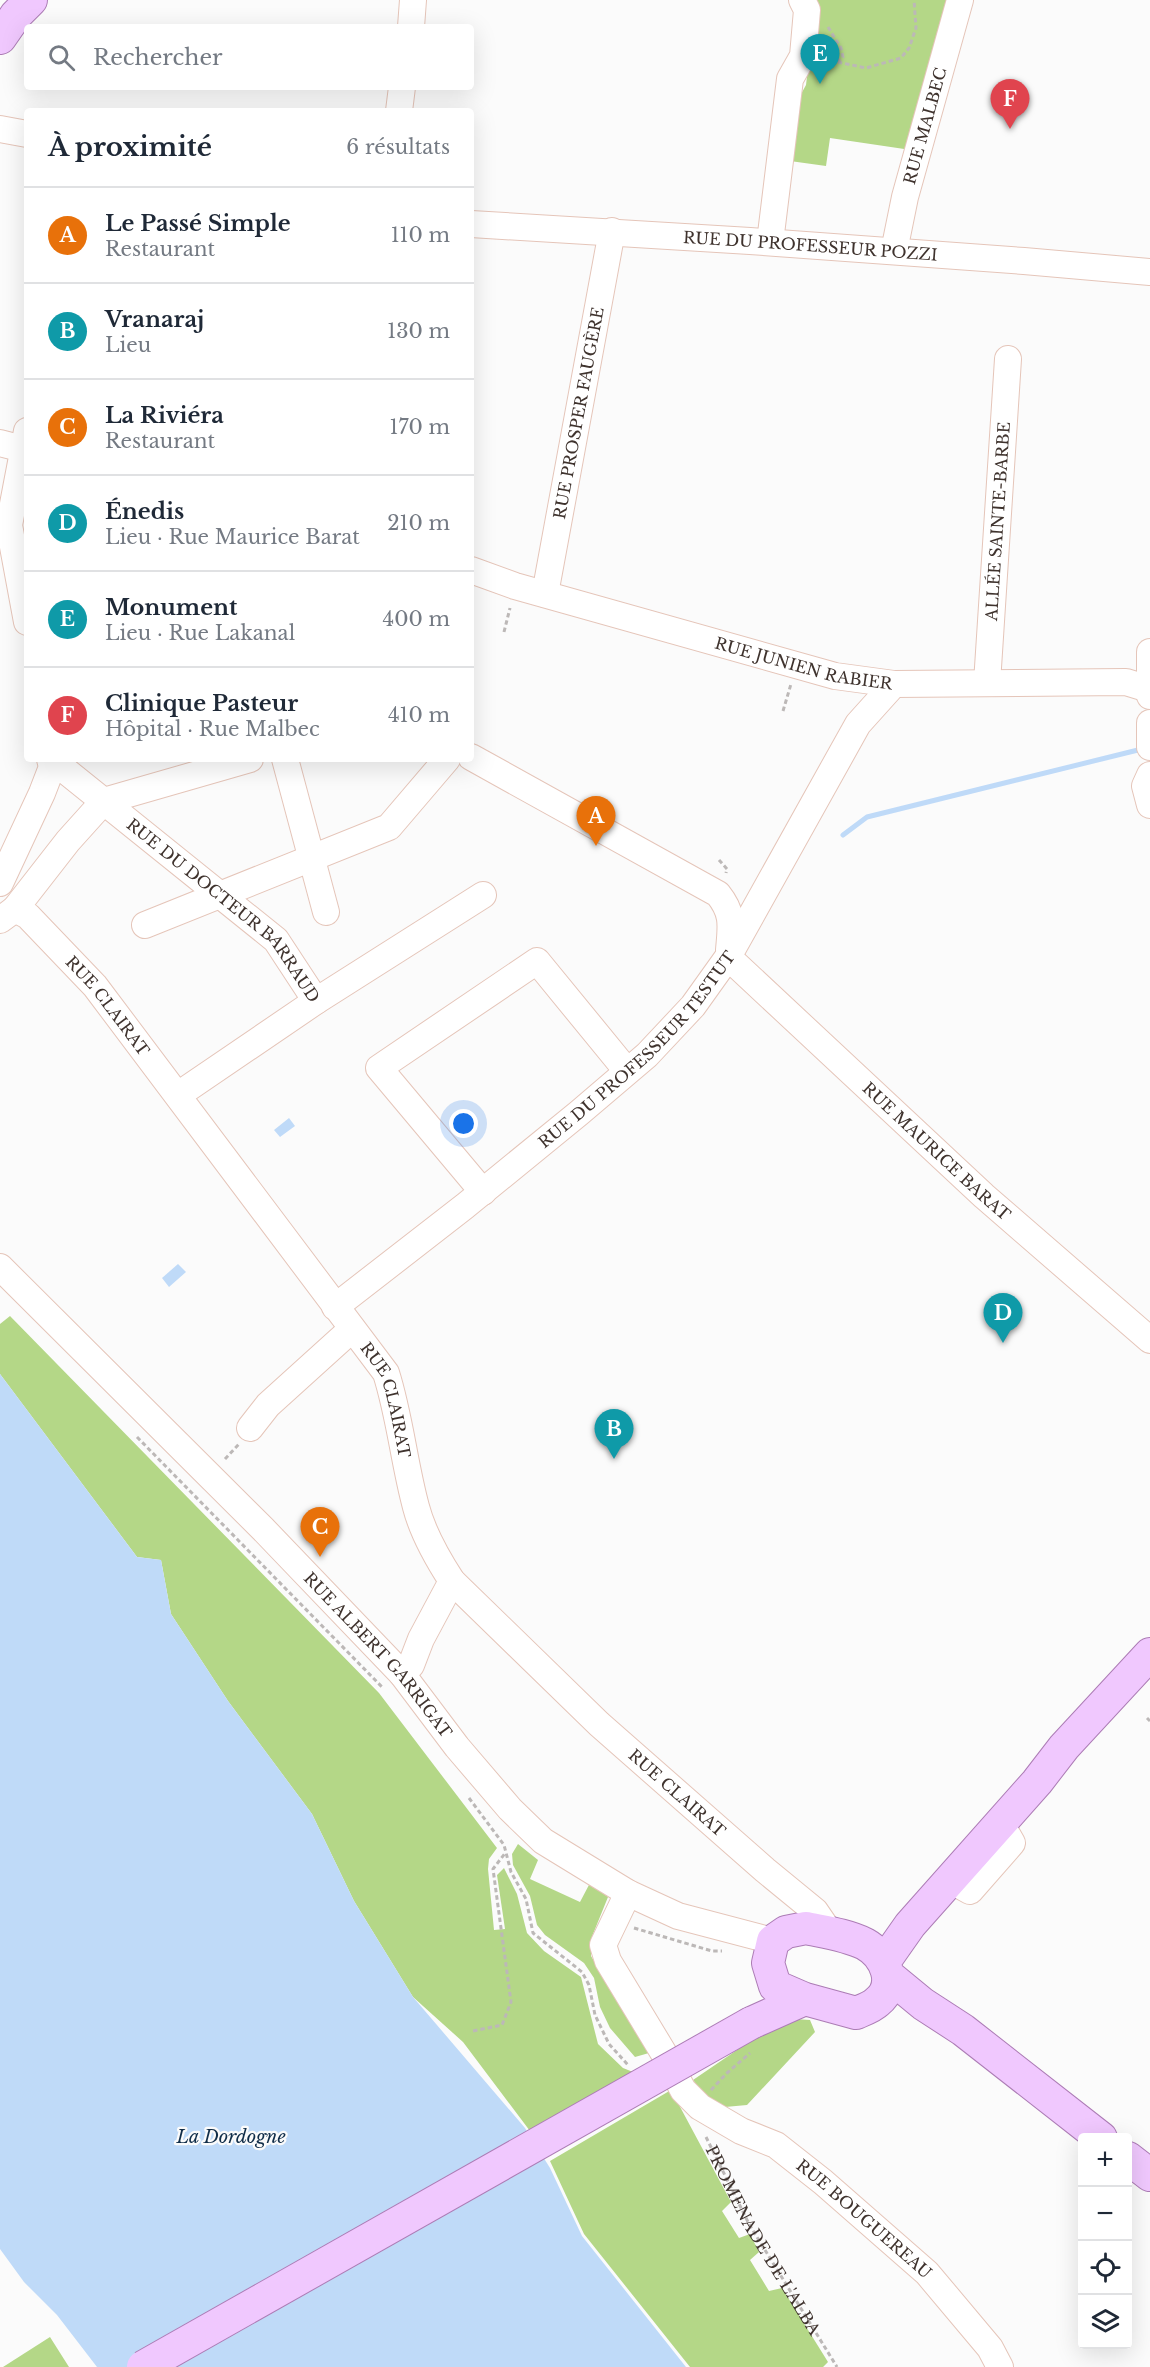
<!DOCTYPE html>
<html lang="fr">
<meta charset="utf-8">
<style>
body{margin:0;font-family:"Libre Baskerville",serif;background:#f6f6f7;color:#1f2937}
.controls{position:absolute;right:18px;bottom:18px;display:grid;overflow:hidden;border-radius:6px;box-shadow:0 6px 24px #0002}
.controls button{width:54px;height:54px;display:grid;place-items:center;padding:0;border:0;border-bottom:2px solid #e0e1e3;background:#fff;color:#1f2937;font:30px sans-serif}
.you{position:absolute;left:464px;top:1124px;width:21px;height:21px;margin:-15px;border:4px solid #fff;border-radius:50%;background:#1a73e8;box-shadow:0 0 0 9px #1a73e833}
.badge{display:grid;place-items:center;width:39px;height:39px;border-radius:50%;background:#2563eb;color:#fff;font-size:20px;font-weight:700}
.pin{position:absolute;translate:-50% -50px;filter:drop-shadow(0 2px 3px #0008)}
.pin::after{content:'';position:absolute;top:32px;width:21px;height:18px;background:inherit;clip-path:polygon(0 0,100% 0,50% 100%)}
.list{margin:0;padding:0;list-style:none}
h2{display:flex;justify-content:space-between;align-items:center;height:78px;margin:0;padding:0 24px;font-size:26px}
h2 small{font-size:20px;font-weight:400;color:#747a83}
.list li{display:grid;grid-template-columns:39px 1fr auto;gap:18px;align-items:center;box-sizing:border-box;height:96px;padding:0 24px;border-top:2px solid #e0e1e3}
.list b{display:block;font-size:22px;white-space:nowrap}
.list p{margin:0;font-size:20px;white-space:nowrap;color:#747a83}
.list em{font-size:20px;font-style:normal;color:#747a83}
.icon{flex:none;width:33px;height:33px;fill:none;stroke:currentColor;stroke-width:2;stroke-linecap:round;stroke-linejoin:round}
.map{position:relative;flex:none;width:1150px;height:2367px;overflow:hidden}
.search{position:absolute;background:#fff;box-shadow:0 6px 24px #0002;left:24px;top:24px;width:450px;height:66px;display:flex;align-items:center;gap:15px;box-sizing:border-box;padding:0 21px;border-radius:6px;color:#747a83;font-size:22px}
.panel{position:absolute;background:#fff;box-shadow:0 6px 24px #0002;left:24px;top:108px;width:450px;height:654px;border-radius:6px}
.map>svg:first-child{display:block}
.green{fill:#b4d787}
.water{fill:#bfdaf8}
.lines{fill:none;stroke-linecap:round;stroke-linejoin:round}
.stream{stroke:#bfdaf8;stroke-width:5}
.minor-casing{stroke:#e5c5b9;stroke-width:28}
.major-casing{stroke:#ac7cb5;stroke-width:34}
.path{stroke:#bcb8b7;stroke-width:3;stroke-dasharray:4.5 3;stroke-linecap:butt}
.minor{stroke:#fff;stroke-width:26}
.major{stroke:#f0c8fe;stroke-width:32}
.major-bridge-casing{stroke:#ac7cb5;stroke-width:34;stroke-linecap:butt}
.major-bridge{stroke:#f0c8fe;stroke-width:32}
.labels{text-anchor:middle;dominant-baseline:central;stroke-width:4.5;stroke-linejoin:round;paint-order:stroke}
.street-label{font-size:16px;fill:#3f332e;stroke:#fbfbfb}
.water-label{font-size:18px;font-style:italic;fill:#102d49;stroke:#fbfbfb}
</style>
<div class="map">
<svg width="1150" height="2367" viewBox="0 0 1150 2367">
<rect width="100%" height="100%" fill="#fbfbfb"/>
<path class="green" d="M 816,0 L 954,0 L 911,150 L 830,138 L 826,166 L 790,161 L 795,105 L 806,85 Z
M 10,1316 L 379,1693 L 497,1848 L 489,1859 L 488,1869 L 494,1930 L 505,1929 L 497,1875 L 504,1868 L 517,1894 L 527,1933 L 544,1951 L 581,1977 L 598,2044 L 623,2068 L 638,2074 L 533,2135 L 463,2042 L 413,1997 L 354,1901 L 312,1814 L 228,1701 L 171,1614 L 161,1560 L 137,1557 L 0,1374 L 0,1324 Z
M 518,1844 L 538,1860 L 530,1879 L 580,1902 L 590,1883 L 608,1897 L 591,1939 L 591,1956 L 649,2053 L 635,2057 L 610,2028 L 600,2007 L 594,1978 L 584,1963 L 545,1935 L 537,1925 L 530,1896 L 513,1865 L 512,1854 Z
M 794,2019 L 810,2020 L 815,2032 L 747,2105 L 714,2108 L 693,2080 L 762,2033 Z
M 671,2090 L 731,2202 L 722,2211 L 739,2238 L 750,2234 L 759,2252 L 750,2260 L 769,2291 L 782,2288 L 828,2362 L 823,2367 L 690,2367 L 584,2234 L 550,2161 Z
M 50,2337 L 69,2367 L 3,2367 Z"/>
<path class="water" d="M 289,1118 L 295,1126 L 280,1137 L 274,1130 Z
M 178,1264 L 186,1272 L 169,1287 L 162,1278 Z
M 0,1374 L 137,1557 L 161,1560 L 171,1614 L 228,1701 L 312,1814 L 354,1901 L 413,1997 L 525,2128 L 550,2168 L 582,2236 L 686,2367 L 97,2367 L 57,2315 L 24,2282 L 0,2249 Z"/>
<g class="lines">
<path class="stream" d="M 843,835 L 867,817 L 1138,750"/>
<defs>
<g id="minor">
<path d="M 411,27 L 413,0"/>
<path d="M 399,111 L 402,87"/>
<path d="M 0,129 L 27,134"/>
<path id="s2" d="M 471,224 L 750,241 L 1024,261 L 1150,272"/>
<path d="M 770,242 L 790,79 L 803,56 L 807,10 L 802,0"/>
<path id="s3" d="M 894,251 L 905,197 L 960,0"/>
<path d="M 27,431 L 9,525 L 27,622"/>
<path d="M 0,443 L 27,450"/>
<path id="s4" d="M 471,570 L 515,586 L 835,676 L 894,684 L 1126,682 L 1149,689"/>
<path id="s5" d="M 545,594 L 612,231"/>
<path d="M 1150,652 L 1150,696"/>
<path id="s6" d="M 987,683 L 1008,359"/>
<path d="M 1150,723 L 1150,747"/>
<path d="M 471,757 L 718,894 C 734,914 731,926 729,950"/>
<path d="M 285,759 L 326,912"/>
<path id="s7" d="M 52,767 L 66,771 L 276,940 L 316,1001 L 178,1095"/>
<path d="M 1150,775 L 1145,786 L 1150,805"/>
<path d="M 0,883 L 42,793 L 52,767 L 50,759"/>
<path id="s8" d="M 15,909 L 28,916 L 95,986 L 386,1373 C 400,1417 404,1463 416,1507 C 423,1534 437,1558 452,1581 L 599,1724 L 765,1870 L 815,1911 L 830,1933"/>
<path d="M 0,920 L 15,909 L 68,841 L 104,801 L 250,759"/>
<path d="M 145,925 L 389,827 L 447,759"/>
<path id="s9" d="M 728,957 L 984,1196 L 1150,1340"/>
<path d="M 316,1001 L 483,895"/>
<path d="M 483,1192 L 379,1068 L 537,961 L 627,1071"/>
<path id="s10" d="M 0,1267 L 263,1529 L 402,1674 L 457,1747 L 510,1809 L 543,1841 L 628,1893 L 678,1916 L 773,1941"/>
<path id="s11" d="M 335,1307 L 465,1206 L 579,1113 L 647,1055 L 693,1006 L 728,957 L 858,724 L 894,684"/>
<path d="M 250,1428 L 268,1405 L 352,1329"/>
<path d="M 402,1674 L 411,1665 L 421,1639 L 452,1581"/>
<path d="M 950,1880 L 970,1891 L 1012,1843 L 1000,1822"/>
<path id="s12" d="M 628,1893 L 603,1945 L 608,1961 L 663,2052 L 683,2090 L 700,2107 L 741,2131 L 776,2145 L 823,2182 L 927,2273 L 990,2348 L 1000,2367"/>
</g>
<path id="major" d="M 0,38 L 16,15 L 31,0
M 806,1928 C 825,1932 847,1935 865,1944 C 885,1955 899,1985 877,2002 C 872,2007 863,2010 856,2013 L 805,1999 L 775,1986 L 768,1963 L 773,1941 L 786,1932 Z
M 884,1962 L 910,1925 L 1037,1782 L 1064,1747 L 1150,1654
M 889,1976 L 923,2004 L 963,2030 L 1101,2138
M 751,2023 L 805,1999
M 1128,2158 L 1150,2175"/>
</defs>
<use href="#minor" class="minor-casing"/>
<use href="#major" class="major-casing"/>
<g class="path">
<path d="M 828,27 L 841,48 L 843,57 L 838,61"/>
<path d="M 823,59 L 866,68 L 901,58 L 909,48 L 916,28 L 914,0"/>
<path d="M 504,632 L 510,608"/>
<path d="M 783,711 L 791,684"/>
<path d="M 719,860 L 727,869 L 726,873"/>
<path d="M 137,1437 L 382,1687"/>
<path d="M 225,1459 L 239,1444"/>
<path d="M 1147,1718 L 1150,1721"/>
<path d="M 469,1798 L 504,1845 L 511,1872 L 526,1899 L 533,1933 L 582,1972 L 589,1985 L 595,2015 L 609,2044 L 628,2065"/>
<path d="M 634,1928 L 712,1951 L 722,1951"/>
<path d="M 473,2031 L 502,2025 L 511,2002 L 493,1869 L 506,1852"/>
<path d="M 711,2090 L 727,2073 L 750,2053"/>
<path id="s1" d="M 706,2137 L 749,2224 L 837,2367"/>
</g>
<use href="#minor" class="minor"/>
<use href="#major" class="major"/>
<defs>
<path id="major-bridge" d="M 143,2367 L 751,2023"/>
</defs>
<use href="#major-bridge" class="major-bridge-casing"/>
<use href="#major-bridge" class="major-bridge"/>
</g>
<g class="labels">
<g class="street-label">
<text stroke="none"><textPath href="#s3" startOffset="129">RUE MALBEC</textPath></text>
<text stroke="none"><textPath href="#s2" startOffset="340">RUE DU PROFESSEUR POZZI</textPath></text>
<text stroke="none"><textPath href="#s5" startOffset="184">RUE PROSPER FAUGÈRE</textPath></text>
<text stroke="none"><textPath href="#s6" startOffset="162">ALLÉE SAINTE-BARBE</textPath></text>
<text stroke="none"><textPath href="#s4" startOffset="346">RUE JUNIEN RABIER</textPath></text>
<text stroke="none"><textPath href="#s7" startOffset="226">RUE DU DOCTEUR BARRAUD</textPath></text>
<text stroke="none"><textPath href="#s8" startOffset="135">RUE CLAIRAT</textPath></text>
<text stroke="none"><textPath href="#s11" startOffset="398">RUE DU PROFESSEUR TESTUT</textPath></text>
<text stroke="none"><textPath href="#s9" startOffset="285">RUE MAURICE BARAT</textPath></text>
<text stroke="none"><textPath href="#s8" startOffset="621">RUE CLAIRAT</textPath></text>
<text stroke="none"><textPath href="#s10" startOffset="542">RUE ALBERT GARRIGAT</textPath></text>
<text stroke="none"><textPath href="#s8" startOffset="1125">RUE CLAIRAT</textPath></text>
<text stroke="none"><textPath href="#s12" startOffset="448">RUE BOUGUEREAU</textPath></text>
<text stroke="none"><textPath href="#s1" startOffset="118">PROMENADE DE L'ALBA</textPath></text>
</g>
<g class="water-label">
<text x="231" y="2137">La Dordogne</text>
</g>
</g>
</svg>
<div class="controls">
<button>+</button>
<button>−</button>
<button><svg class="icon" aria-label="locate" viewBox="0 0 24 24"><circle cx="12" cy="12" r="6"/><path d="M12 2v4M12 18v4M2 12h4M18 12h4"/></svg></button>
<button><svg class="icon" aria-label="layers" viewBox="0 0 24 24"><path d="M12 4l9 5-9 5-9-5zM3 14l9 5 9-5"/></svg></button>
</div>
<div class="you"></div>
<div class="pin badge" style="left:596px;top:846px;background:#e8710a">A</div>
<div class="pin badge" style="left:614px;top:1459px;background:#0f9aa8">B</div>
<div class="pin badge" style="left:320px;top:1557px;background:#e8710a">C</div>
<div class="pin badge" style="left:1003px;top:1343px;background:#0f9aa8">D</div>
<div class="pin badge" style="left:820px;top:84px;background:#0f9aa8">E</div>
<div class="pin badge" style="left:1010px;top:129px;background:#e0444e">F</div>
<div class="search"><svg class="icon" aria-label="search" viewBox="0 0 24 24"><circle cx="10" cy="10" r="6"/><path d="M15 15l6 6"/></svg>Rechercher</div>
<section class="panel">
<h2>À proximité<small>6 résultats</small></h2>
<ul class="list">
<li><span class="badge" style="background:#e8710a">A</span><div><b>Le Passé Simple</b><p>Restaurant</p></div><em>110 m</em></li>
<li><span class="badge" style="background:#0f9aa8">B</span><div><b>Vranaraj</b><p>Lieu</p></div><em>130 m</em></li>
<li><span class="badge" style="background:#e8710a">C</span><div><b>La Riviéra</b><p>Restaurant</p></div><em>170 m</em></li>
<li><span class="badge" style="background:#0f9aa8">D</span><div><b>Énedis</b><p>Lieu · Rue Maurice Barat</p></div><em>210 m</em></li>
<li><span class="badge" style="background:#0f9aa8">E</span><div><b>Monument</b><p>Lieu · Rue Lakanal</p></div><em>400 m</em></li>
<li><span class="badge" style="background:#e0444e">F</span><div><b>Clinique Pasteur</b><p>Hôpital · Rue Malbec</p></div><em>410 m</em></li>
</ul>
</section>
</div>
